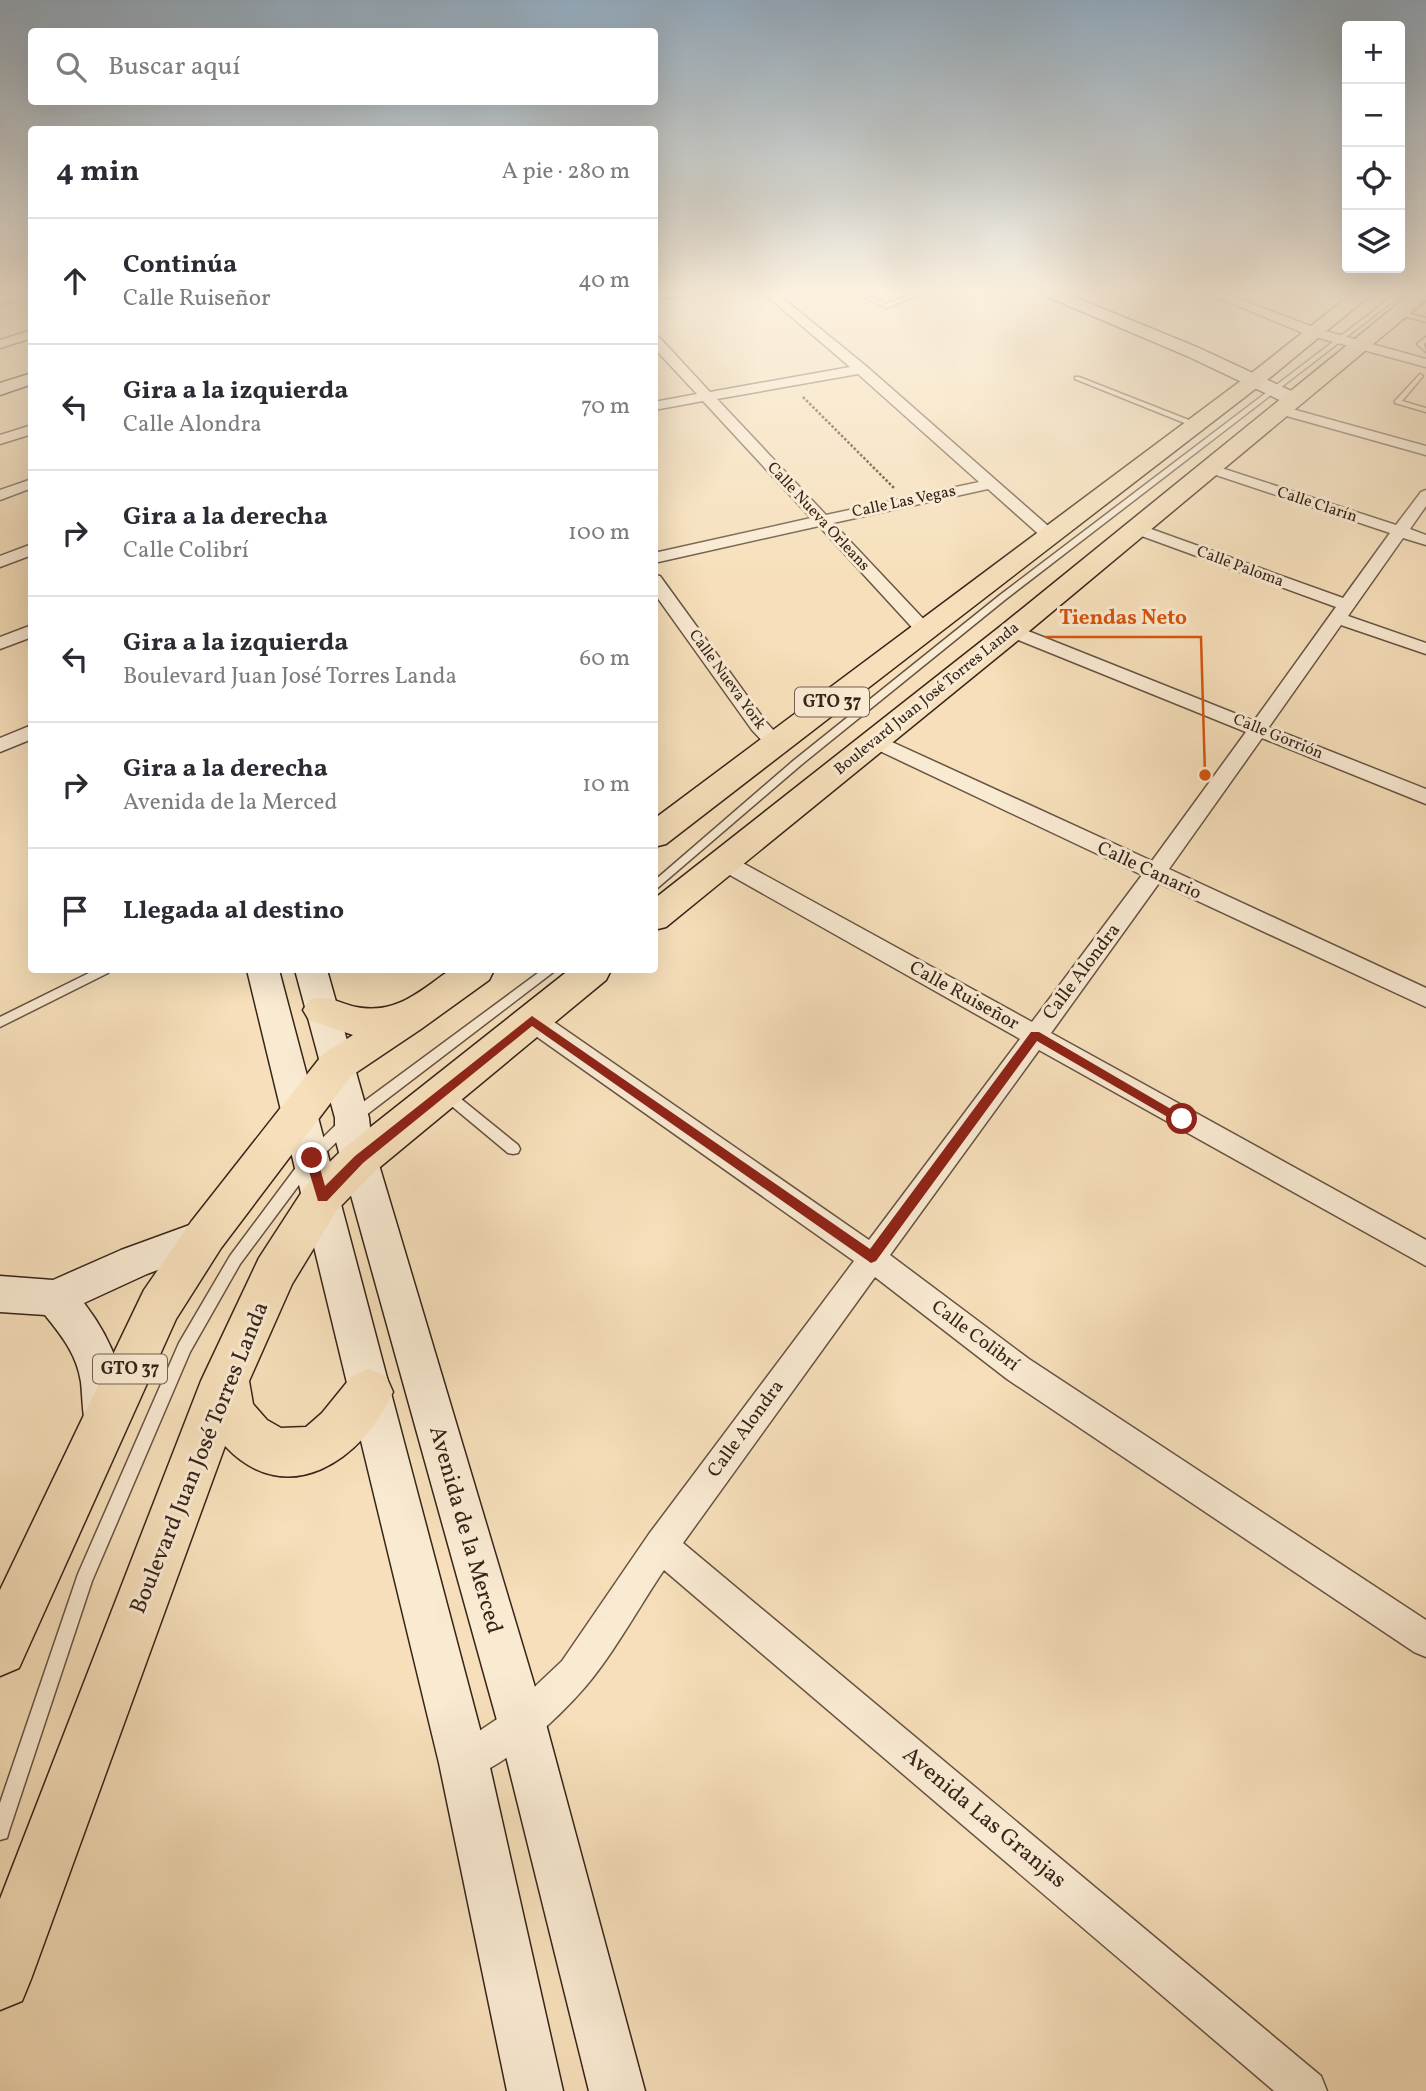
<!DOCTYPE html>
<html lang="es">
<meta charset="utf-8">
<style>
body{margin:0;font-family:Vollkorn,serif;background:#f7f7f7;color:#2b2b33}
.controls{position:absolute;right:21px;top:21px;display:grid;overflow:hidden;border-radius:7px;box-shadow:0 7px 28px #0002}
.controls button{width:63px;height:63px;display:grid;place-items:center;padding:0;border:0;border-bottom:2px solid #e1e1e2;background:#fff;color:#2b2b33;font:35px sans-serif}
.stop{position:absolute;width:21px;height:21px;margin:-16px;border:5px solid #8f2418;border-radius:50%;background:#fff}
.stop.end{background:#8f2418;border-color:#fff;box-shadow:0 2px 7px #0008}
.list{margin:0;padding:0;list-style:none}
h2{display:flex;justify-content:space-between;align-items:center;height:91px;margin:0;padding:0 28px;font-size:30px}
h2 small{font-size:23px;font-weight:400;color:#7c7c81}
.list li{display:grid;grid-template-columns:46px 1fr auto;gap:21px;align-items:center;box-sizing:border-box;height:126px;padding:0 28px;border-top:2px solid #e1e1e2}
.list b{display:block;font-size:26px;white-space:nowrap}
.list p{margin:0;font-size:23px;white-space:nowrap;color:#7c7c81}
.list em{font-size:23px;font-style:normal;color:#7c7c81}
.icon{flex:none;width:38px;height:38px;fill:none;stroke:currentColor;stroke-width:2;stroke-linecap:round;stroke-linejoin:round}
.map{position:relative;flex:none;width:1426px;height:2091px;overflow:hidden}
.search{position:absolute;background:#fff;box-shadow:0 7px 28px #0002;left:28px;top:28px;width:630px;height:77px;display:flex;align-items:center;gap:18px;box-sizing:border-box;padding:0 24px;border-radius:7px;color:#7c7c81;font-size:26px}
.panel{position:absolute;background:#fff;box-shadow:0 7px 28px #0002;left:28px;top:126px;width:630px;height:847px;border-radius:7px}
.map>svg:first-child{display:block}
.lines{fill:none;stroke-linecap:round;stroke-linejoin:round}
.lane-casing{stroke:#675342;stroke-width:3}
.street-casing{stroke:#675342;stroke-width:3}
.secondary-casing{stroke:#37241a;stroke-width:3}
.primary-casing{stroke:#37241a;stroke-width:3}
.path{stroke:#37241a;stroke-width:2.5;stroke-dasharray:2.5 2;stroke-linecap:butt}
.lane{fill:#f9ead2;fill-rule:evenodd}
.street{fill:#f9ead2;fill-rule:evenodd}
.secondary{fill:#f9ead2;fill-rule:evenodd}
.primary{fill:#f6dfba;fill-rule:evenodd}
.route{fill:#8f2418}
.labels{text-anchor:middle;dominant-baseline:central;stroke-width:6;stroke-linejoin:round;paint-order:stroke}
.far-street-label{font-size:16px;fill:#37241a;stroke:#f9ead2}
.shield{fill:#f9ead2;stroke:#715f51;stroke-width:2}
.shield-label{font-size:18px;font-weight:bold;fill:#37241a}
.street-label{font-size:19px;fill:#37241a;stroke:#f9ead2}
.near-street-label{font-size:23px;fill:#37241a;stroke:#f9ead2}
.leader{fill:none;stroke:#d6540d;stroke-width:2.5}
.callout-dot{fill:#d6540d;stroke:#f9ead2;stroke-width:2.5}
.callout-label{font-size:21px;text-anchor:middle;font-weight:bold;fill:#d6540d;stroke:#f9ead2;stroke-width:6;stroke-linejoin:round;paint-order:stroke}
</style>
<div class="map">
<svg width="1426" height="2091" viewBox="0 0 1426 2091">
<rect width="100%" height="100%" fill="#f6dfba"/>
<filter id="stains"><feTurbulence type="fractalNoise" baseFrequency=".00286" numOctaves="4"/><feColorMatrix values="0 0 0 0 .2 0 0 0 0 .09 0 0 0 0 .02 0 0 0 .5 -.17"/></filter>
<radialGradient id="worn" r=".72"><stop offset=".6" stop-color="#630" stop-opacity="0"/><stop offset="1" stop-color="#630" stop-opacity=".3"/></radialGradient>
<g class="lines">
<defs>
<path id="lane" d="M 851,291 L 858,291 L 886,304 L 919,292 L 924,293 L 886,308 Z
M 1400,291 L 1406,291 L 1006,599 L 801,765 L 654,891 L 654,881 L 793,761 L 1000,595 Z
M 1398,311 L 1426,318 L 1426,322 L 1396,314 Z
M 1426,337 L 1426,342 L 1424,344 L 1426,352 L 1417,344 Z
M 1420,374 L 1423,376 L 1402,401 L 1426,408 L 1426,412 L 1395,403 L 1395,401 Z
M 1075,377 L 1079,377 L 1199,424 L 1192,426 L 1075,379 Z
M 95,970 L 110,970 L 108,973 L 0,1027 L 0,1017 Z
M 542,970 L 556,970 L 357,1122 L 316,1162 L 240,1264 L 190,1352 L 92,1581 L 9,1831 L 7,1838 L 0,1840 L 0,1803 L 78,1574 L 179,1343 L 230,1256 L 306,1154 L 347,1114 Z
M 446,1089 L 450,1090 L 518,1145 L 520,1149 L 518,1153 L 513,1154 L 508,1153 L 442,1098 L 440,1094 L 442,1090 Z"/>
<path id="street" d="M 18,291 L 32,291 L 32,294 L 0,304 L 0,296 Z
M 667,291 L 698,291 L 692,295 L 654,300 L 654,292 Z
M 761,291 L 774,291 L 866,366 L 1055,532 L 1057,535 L 1055,538 L 1043,538 L 988,489 L 833,523 L 931,627 L 934,631 L 925,636 L 919,635 L 819,526 L 654,563 L 654,553 L 811,518 L 703,401 L 654,410 L 654,402 L 697,394 L 654,348 L 654,336 L 659,337 L 710,392 L 850,367 ZM 858,374 L 979,482 L 826,515 L 717,399 Z
M 1202,291 L 1218,291 L 1318,329 L 1426,359 L 1426,367 L 1308,335 Z
M 1321,291 L 1338,291 L 1359,300 L 1353,304 Z
M 32,330 L 32,338 L 0,348 L 0,340 Z
M 1281,406 L 1426,446 L 1426,455 L 1276,413 L 1276,407 Z
M 32,425 L 32,434 L 0,444 L 0,435 Z
M 1209,464 L 1396,525 L 1421,492 L 1426,490 L 1426,506 L 1410,529 L 1426,535 L 1426,545 L 1403,538 L 1348,616 L 1426,643 L 1426,654 L 1341,625 L 1269,727 L 1426,789 L 1426,804 L 1262,738 L 1169,869 L 1426,988 L 1426,1007 L 1159,883 L 1051,1033 L 1426,1240 L 1426,1266 L 1039,1050 L 890,1255 L 1029,1359 L 1426,1620 L 1426,1657 L 1414,1652 L 1007,1379 L 875,1277 L 683,1543 L 1321,2076 L 1327,2091 L 1274,2091 L 664,1570 C 639,1607 614,1653 586,1686 C 554,1723 510,1762 464,1781 L 451,1776 L 446,1763 L 451,1750 L 509,1711 L 562,1661 L 649,1534 L 854,1261 L 523,1027 L 520,1020 L 523,1013 L 532,1011 L 541,1013 L 869,1240 L 1020,1039 L 714,866 L 711,861 L 714,856 L 722,854 L 730,856 L 1032,1022 L 1142,875 L 867,745 L 864,741 L 867,737 L 881,737 L 1152,861 L 1246,732 L 1006,635 L 1003,631 L 1006,627 L 1018,627 L 1254,721 L 1336,607 L 1128,531 L 1126,528 L 1128,525 L 1140,525 L 1343,598 L 1390,533 L 1204,471 L 1202,468 Z
M 32,479 L 32,488 L 0,500 L 0,490 Z
M 32,544 L 32,555 L 0,567 L 0,556 Z
M 654,575 L 660,576 L 766,722 L 786,744 L 783,748 L 769,748 L 752,730 L 654,593 Z
M 32,625 L 32,637 L 0,649 L 0,637 Z
M 32,725 L 32,739 L 0,752 L 0,738 Z"/>
<path id="secondary" d="M 1039,291 L 1060,291 L 1199,348 L 1300,395 L 1302,399 L 1300,403 L 1286,403 L 1187,356 L 1041,294 Z
M 32,373 L 32,384 L 0,395 L 0,383 Z
M 247,970 L 279,970 L 489,1763 L 563,2091 L 507,2091 L 439,1763 Z
M 295,970 L 327,970 L 369,1118 L 371,1138 L 546,1724 L 645,2091 L 589,2091 L 498,1724 L 335,1138 L 335,1118 Z
M 206,1219 L 219,1223 L 225,1235 L 219,1247 L 147,1274 L 84,1303 C 111,1338 137,1393 119,1436 L 104,1442 L 89,1436 C 82,1418 83,1401 81,1382 C 77,1355 62,1336 45,1315 L 0,1312 L 0,1276 L 53,1280 L 121,1250 Z"/>
<path id="primary" d="M 1355,291 L 1375,291 L 1272,376 L 666,844 L 654,847 L 654,819 L 1258,368 Z
M 1414,291 L 1426,291 L 1426,300 L 1022,637 L 666,927 L 654,930 L 654,899 L 1002,625 Z
M 450,970 L 494,970 L 489,980 L 421,1029 L 351,1076 L 221,1248 L 176,1319 L 19,1668 L 0,1676 L 0,1590 L 144,1290 L 191,1222 L 323,1054 L 353,1035 L 309,1020 L 303,1010 L 309,1000 C 327,994 338,1003 356,1007 C 396,1015 420,991 450,970 Z
M 569,970 L 611,970 L 606,980 L 374,1172 L 337,1210 L 292,1284 L 249,1381 L 253,1404 L 267,1420 L 281,1428 L 306,1427 L 322,1413 L 352,1376 L 369,1369 L 386,1376 L 393,1392 C 363,1460 287,1512 225,1446 L 31,1979 L 22,2001 L 0,2010 L 0,1899 L 201,1381 L 259,1258 L 307,1184 L 344,1148 Z"/>
</defs>
<use href="#lane" class="lane-casing"/>
<use href="#street" class="street-casing"/>
<use href="#secondary" class="secondary-casing"/>
<use href="#primary" class="primary-casing"/>
<path class="path" d="M 803,397 L 894,488"/>
<use href="#lane" class="lane"/>
<use href="#street" class="street"/>
<use href="#secondary" class="secondary"/>
<use href="#primary" class="primary"/>
</g>
<linearGradient id="sky" x2="0" y2="1"><stop stop-color="#93acc0"/><stop offset="0.5" stop-color="#fbf1e0"/><stop offset="1" stop-color="#fbf1e0" stop-opacity="0"/></linearGradient>
<rect width="1426" height="583" fill="url(#sky)"/>
<path class="route" d="M 532,1016 L 870,1249 L 1031,1032 L 1039,1032 L 1188,1119 L 1182,1124 L 1178,1123 L 1037,1041 L 876,1261 L 871,1263 L 532,1026 L 363,1163 L 327,1201 L 318,1201 L 305,1158 L 307,1154 L 316,1154 L 325,1186 L 355,1156 Z"/>
<g class="labels">
<g class="far-street-label">
<text transform="translate(904 502) rotate(-12)">Calle Las Vegas</text>
<text transform="translate(1317 505) rotate(18)">Calle Clarín</text>
<text transform="translate(818 517) rotate(47)">Calle Nueva Orleans</text>
<text transform="translate(1240 567) rotate(20)">Calle Paloma</text>
<text transform="translate(727 680) rotate(54)">Calle Nueva York</text>
<text transform="translate(927 699) rotate(-39)">Boulevard Juan José Torres Landa</text>
<text transform="translate(1278 737) rotate(22)">Calle Gorrión</text>
</g>
<g class="shield">
<rect x="795" y="687.5" width="74" height="29" rx="5"/>
<rect x="93" y="1354.5" width="74" height="29" rx="5"/>
</g>
<g class="shield-label">
<text x="832" y="702">GTO 37</text>
<text x="130" y="1369">GTO 37</text>
</g>
<g class="street-label">
<text transform="translate(1149 871) rotate(25)">Calle Canario</text>
<text transform="translate(1082 972) rotate(-53)">Calle Alondra</text>
<text transform="translate(964 996) rotate(29)">Calle Ruiseñor</text>
<text transform="translate(975 1336) rotate(37)">Calle Colibrí</text>
<text transform="translate(746 1429) rotate(-54)">Calle Alondra</text>
</g>
<g class="near-street-label">
<text transform="translate(200 1458) rotate(-68)">Boulevard Juan José Torres Landa</text>
<text transform="translate(465 1530) rotate(74)">Avenida de la Merced</text>
<text transform="translate(984 1818) rotate(40)">Avenida Las Granjas</text>
</g>
</g>
<path class="leader" d="M1205 775L1201 637H1045"/>
<circle class="callout-dot" cx="1205" cy="775" r="7"/>
<g class="callout-label">
<text x="1123" y="624">Tiendas Neto</text>
</g>
<rect width="100%" height="100%" filter="url(#stains)"/>
<rect width="100%" height="100%" fill="url(#worn)"/>
</svg>
<div class="controls">
<button>+</button>
<button>−</button>
<button><svg class="icon" aria-label="locate" viewBox="0 0 24 24"><circle cx="12" cy="12" r="6"/><path d="M12 2v4M12 18v4M2 12h4M18 12h4"/></svg></button>
<button><svg class="icon" aria-label="layers" viewBox="0 0 24 24"><path d="M12 4l9 5-9 5-9-5zM3 14l9 5 9-5"/></svg></button>
</div>
<div class="stop" style="left:1182px;top:1119px"></div>
<div class="stop end" style="left:312px;top:1158px"></div>
<div class="search"><svg class="icon" aria-label="search" viewBox="0 0 24 24"><circle cx="10" cy="10" r="6"/><path d="M15 15l6 6"/></svg>Buscar aquí</div>
<section class="panel">
<h2>4 min<small>A pie · 280 m</small></h2>
<ul class="list">
<li><svg class="icon" aria-label="ahead" viewBox="0 0 24 24"><path d="M12 20V5M6 11l6-6 6 6"/></svg><div><b>Continúa</b><p>Calle Ruiseñor</p></div><em>40 m</em></li>
<li><svg class="icon" aria-label="left" viewBox="0 0 24 24"><path d="M17 20v-9H6M10 6l-5 5 5 5"/></svg><div><b>Gira a la izquierda</b><p>Calle Alondra</p></div><em>70 m</em></li>
<li><svg class="icon" aria-label="right" viewBox="0 0 24 24"><path d="M7 20v-9h11M14 6l5 5-5 5"/></svg><div><b>Gira a la derecha</b><p>Calle Colibrí</p></div><em>100 m</em></li>
<li><svg class="icon" aria-label="left" viewBox="0 0 24 24"><path d="M17 20v-9H6M10 6l-5 5 5 5"/></svg><div><b>Gira a la izquierda</b><p>Boulevard Juan José Torres Landa</p></div><em>60 m</em></li>
<li><svg class="icon" aria-label="right" viewBox="0 0 24 24"><path d="M7 20v-9h11M14 6l5 5-5 5"/></svg><div><b>Gira a la derecha</b><p>Avenida de la Merced</p></div><em>10 m</em></li>
<li><svg class="icon" aria-label="arrive" viewBox="0 0 24 24"><path d="M6 21V4h12l-3 4 3 4H6"/></svg><div><b>Llegada al destino</b></div></li>
</ul>
</section>
</div>
